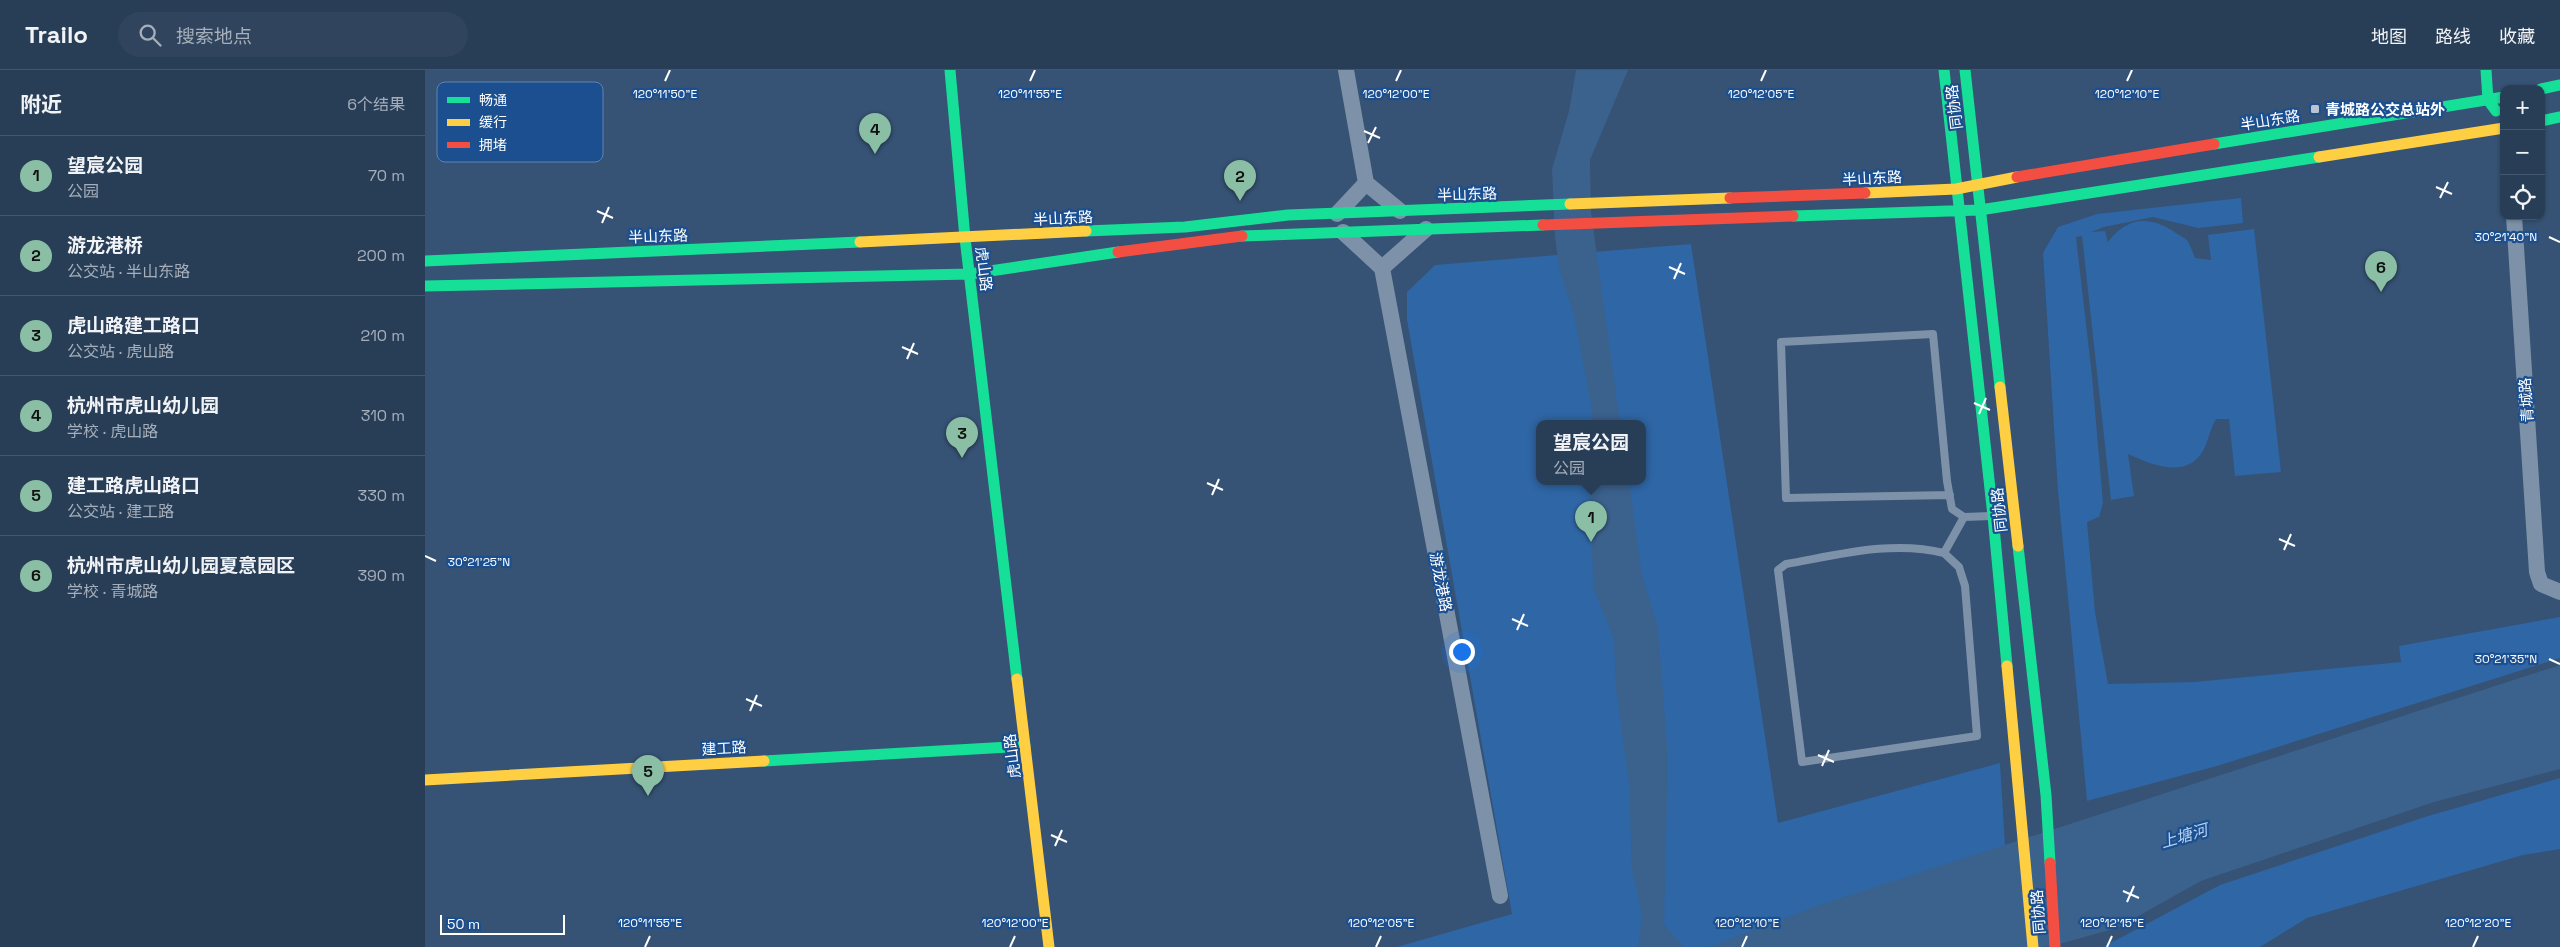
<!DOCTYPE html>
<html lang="zh">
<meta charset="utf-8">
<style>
body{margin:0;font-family:"Space Grotesk","Noto Sans SC",sans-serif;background:#30455d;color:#f1f3f6}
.controls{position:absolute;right:15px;top:15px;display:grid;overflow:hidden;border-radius:10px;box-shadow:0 1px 4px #0004}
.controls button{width:45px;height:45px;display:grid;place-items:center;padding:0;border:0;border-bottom:1px solid #44576d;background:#283e57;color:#f1f3f6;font:25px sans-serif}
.scale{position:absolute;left:15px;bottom:12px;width:125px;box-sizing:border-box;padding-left:5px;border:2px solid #fff;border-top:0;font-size:14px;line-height:18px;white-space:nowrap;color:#fff;-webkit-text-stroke:4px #1b4f8f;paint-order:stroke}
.you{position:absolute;left:1036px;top:581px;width:18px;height:18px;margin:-12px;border:4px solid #fff;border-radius:50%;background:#1a73e8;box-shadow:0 0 0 8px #1a73e833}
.badge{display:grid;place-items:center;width:32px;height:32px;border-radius:50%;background:#8abfa5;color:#111;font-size:16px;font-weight:700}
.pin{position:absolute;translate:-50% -41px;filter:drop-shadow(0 1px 2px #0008)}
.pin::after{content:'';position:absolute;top:26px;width:18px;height:15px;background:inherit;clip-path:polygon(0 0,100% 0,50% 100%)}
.popup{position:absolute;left:1111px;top:350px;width:110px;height:65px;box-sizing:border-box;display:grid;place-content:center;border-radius:10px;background:#283e57;filter:drop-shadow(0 1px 4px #0005);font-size:16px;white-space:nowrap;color:#a5aeba}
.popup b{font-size:19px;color:#f1f3f6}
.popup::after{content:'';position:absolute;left:50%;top:100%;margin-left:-10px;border:10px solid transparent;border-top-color:#283e57}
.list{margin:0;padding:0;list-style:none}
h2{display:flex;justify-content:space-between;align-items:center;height:65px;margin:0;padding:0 20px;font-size:21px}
h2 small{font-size:16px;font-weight:400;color:#a5aeba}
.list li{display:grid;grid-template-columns:32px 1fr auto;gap:15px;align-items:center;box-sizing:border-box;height:80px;padding:0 20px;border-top:1px solid #44576d}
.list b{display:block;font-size:19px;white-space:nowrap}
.list p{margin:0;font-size:16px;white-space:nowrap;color:#a5aeba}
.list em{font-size:16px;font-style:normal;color:#a5aeba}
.icon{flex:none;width:28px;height:28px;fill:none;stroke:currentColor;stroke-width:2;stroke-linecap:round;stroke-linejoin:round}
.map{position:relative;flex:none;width:2135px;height:877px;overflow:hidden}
header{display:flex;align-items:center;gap:30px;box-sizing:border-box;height:70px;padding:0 25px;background:#283e57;border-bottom:1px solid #44576d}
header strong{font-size:24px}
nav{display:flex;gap:28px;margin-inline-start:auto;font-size:18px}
.search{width:350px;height:45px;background:#30455d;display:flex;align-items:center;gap:12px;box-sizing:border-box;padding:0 18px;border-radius:28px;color:#a5aeba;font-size:19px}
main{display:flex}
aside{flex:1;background:#283e57}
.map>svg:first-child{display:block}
.green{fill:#2f66a5;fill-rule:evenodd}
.water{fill:#3b618d}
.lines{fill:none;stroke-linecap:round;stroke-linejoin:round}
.lane{stroke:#7d92a8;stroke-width:8}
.street{stroke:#7d92a8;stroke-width:16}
.fast{stroke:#16e098;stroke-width:11}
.slow{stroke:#ffcf43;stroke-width:11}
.jam{stroke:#f24e42;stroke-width:11}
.ticks{fill:none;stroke:#fff;stroke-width:2}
.poi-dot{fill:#b9c2ce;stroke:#1b4f8f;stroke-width:2}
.labels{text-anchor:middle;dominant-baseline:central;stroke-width:4.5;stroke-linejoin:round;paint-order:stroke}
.street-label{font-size:15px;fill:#fff;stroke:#1b4f8f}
.poi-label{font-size:15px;font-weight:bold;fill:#fff;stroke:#1b4f8f;text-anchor:start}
.water-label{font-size:16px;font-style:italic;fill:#b5d3f5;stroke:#1b4f8f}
.key{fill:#1b4f8f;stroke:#5f84b1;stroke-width:1}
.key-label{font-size:14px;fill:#fff}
.ticks-label{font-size:12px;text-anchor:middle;fill:#fff;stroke:#1b4f8f;stroke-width:4.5;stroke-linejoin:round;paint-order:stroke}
</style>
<header>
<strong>Trailo</strong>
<div class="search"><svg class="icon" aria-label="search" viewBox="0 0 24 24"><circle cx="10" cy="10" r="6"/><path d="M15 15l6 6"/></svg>搜索地点</div>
<nav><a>地图</a><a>路线</a><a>收藏</a></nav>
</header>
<main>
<aside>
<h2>附近<small>6个结果</small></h2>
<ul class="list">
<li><span class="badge">1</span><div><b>望宸公园</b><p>公园</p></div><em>70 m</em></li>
<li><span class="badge">2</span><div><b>游龙港桥</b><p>公交站 · 半山东路</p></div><em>200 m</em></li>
<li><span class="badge">3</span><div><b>虎山路建工路口</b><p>公交站 · 虎山路</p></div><em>210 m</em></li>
<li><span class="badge">4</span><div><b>杭州市虎山幼儿园</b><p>学校 · 虎山路</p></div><em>310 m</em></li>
<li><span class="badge">5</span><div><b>建工路虎山路口</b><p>公交站 · 建工路</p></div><em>330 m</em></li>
<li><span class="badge">6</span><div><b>杭州市虎山幼儿园夏意园区</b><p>学校 · 青城路</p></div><em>390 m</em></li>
</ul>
</aside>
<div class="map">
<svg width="2135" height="877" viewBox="0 0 2135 877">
<rect width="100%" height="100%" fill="#365274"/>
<path class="green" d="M 1816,128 L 1818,153 L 1773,158 L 1728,147 L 1679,157 L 1666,162 L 1680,161 L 1683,172 C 1701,148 1723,145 1748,161 C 1752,164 1758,167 1762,170 C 1765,174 1768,183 1770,188 L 1786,190 L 1783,165 L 1829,159 L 1856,402 L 1810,406 L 1804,349 L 1791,349 C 1785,359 1783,372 1778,381 C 1761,410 1725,394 1703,384 L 1709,426 L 1686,430 L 1657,166 L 1651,167 L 1667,306 L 1678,433 L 1674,447 L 1662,452 L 1670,542 L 1683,614 L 1769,612 L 1976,592 L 1974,576 L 2135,547 L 2135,588 L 1792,696 L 1662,731 L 1633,421 L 1618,183 L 1633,157 L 1672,144 Z
M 1266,174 L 1353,753 L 1575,693 L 1586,877 L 972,877 L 1087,844 L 982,250 L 982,222 L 1010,195 ZM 1115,353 L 1217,353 L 1217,411 L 1115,411 Z
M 2135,708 L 2135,779 L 2098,785 L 1882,848 L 1835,877 L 1678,877 L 1795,815 L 2003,746 Z"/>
<path class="water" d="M 1151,0 L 1203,0 L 1165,90 L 1166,142 L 1195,353 L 1167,353 L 1167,339 L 1149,245 L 1134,198 L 1130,167 L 1127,99 L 1144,41 Z
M 1166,411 L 1204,411 L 1217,506 L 1233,558 L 1243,691 L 1239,854 L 1258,877 L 1211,877 L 1214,874 L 1217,844 L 1207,800 L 1204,713 L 1191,618 L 1189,569 L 1169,519 L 1165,446 Z
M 2135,595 L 2135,699 L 2009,732 L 1776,811 L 1692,858 L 1631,875 L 1619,877 L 1284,877 L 1392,836 Z"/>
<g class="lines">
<path class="lane" d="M 1525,425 L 1361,428 L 1356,272 L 1508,264 L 1522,411 L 1527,439 L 1539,447 L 1566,446
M 1519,483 C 1467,470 1413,485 1361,494 L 1353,500 L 1377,692 L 1552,666 L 1540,516 L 1534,497 L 1519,483 L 1539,447"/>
<path class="street" d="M 921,0 L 941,113 L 975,141
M 912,144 L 941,113
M 2089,146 L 2112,502 L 2116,514 L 2135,522
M 918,162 L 957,198 L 1075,826
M 957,198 L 1001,159"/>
<path class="fast" d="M 525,0 L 540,168 L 592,609
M 1519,0 L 1568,446 L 1582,596
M 1540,0 L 1575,317
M 2061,0 L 2063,30 L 2071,41
M 2116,19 L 2135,15
M 2116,51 L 2135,47
M 1789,74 L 2079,27
M 1368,146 L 1555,140 L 1894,87
M 661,161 L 760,157 L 863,145 L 1145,134
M 817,166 L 1118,155
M 0,191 L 435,172
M 0,216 L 545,204 L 693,182
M 1593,476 L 1621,725 L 1625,793
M 339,691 L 600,676"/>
<path class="slow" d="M 1894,87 L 2079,58
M 1440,123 L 1531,119 L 1592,107
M 1145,134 L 1305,128
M 435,172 L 661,161
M 1575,317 L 1593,476
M 1582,596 L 1608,877
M 592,609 L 624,877
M 0,710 L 339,691"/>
<path class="jam" d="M 1592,107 L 1789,74
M 1305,128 L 1440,123
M 1118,155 L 1368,146
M 693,182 L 817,166
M 1625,793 L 1630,877"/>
</g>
<path class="ticks" d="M 240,11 L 245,0M 605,11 L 610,0M 971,11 L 976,0M 1336,11 L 1341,0M 1702,11 L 1707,0M 939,61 L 955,68M 943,73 L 951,57M 2011,117 L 2027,124M 2015,128 L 2023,112M 172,141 L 188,148M 177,153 L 184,137M 2124,167 L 2135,172M 1244,197 L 1260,204M 1249,209 L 1256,193M 477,277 L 493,284M 482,289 L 489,273M 1549,333 L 1565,340M 1554,344 L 1561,328M 782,413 L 798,420M 787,425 L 794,409M 1854,469 L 1870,476M 1859,480 L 1866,464M 0,486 L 11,491M 1087,549 L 1103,556M 1092,560 L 1099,544M 2124,589 L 2135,594M 321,629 L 337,636M 325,641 L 332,625M 1393,685 L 1409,692M 1397,696 L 1404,680M 626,765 L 642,772M 630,776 L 637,760M 1698,821 L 1714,828M 1702,832 L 1709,816M 220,877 L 225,866M 585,877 L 590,866M 951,877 L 956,866M 1317,877 L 1322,866M 1682,877 L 1687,866M 2048,877 L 2053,866"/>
<rect class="poi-dot" x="1885" y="34" width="10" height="10" rx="2.5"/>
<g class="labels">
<g class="street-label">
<text transform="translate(1529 37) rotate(-97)">同协路</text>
<text transform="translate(1845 50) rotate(-9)">半山东路</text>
<text transform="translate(1447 108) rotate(-3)">半山东路</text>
<text transform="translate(1042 124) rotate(-2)">半山东路</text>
<text transform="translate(638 148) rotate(-3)">半山东路</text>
<text transform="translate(233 166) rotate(-2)">半山东路</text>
<text transform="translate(559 199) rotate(83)">虎山路</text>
<text transform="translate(2101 330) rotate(-94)">青城路</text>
<text transform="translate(1574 440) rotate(-96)">同协路</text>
<text transform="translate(1016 512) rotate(79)">游龙港路</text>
<text transform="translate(299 678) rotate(-3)">建工路</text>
<text transform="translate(587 686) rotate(-97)">虎山路</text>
<text transform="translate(1613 842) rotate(-94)">同协路</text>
</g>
<g class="poi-label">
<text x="1900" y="39">青城路公交总站外</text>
</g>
<g class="water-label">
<text transform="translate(1759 766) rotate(-16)">上塘河</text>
</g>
</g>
<rect x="12" y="12" width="166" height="80" rx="8" class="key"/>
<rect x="22" y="27" width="23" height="6" fill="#16e098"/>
<rect x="22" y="49" width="23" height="7" fill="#ffcf43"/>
<rect x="22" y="72" width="23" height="6" fill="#f24e42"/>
<g class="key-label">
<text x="54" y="35">畅通</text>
<text x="54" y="57">缓行</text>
<text x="54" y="80">拥堵</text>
</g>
<g class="ticks-label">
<text x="605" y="28">120°11'55"E</text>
<text x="971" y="28">120°12'00"E</text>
<text x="1336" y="28">120°12'05"E</text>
<text x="1702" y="28">120°12'10"E</text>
<text x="240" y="28">120°11'50"E</text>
<text x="2081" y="171">30°21'40"N</text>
<text x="54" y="496">30°21'25"N</text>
<text x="2081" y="593">30°21'35"N</text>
<text x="225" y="857">120°11'55"E</text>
<text x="590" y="857">120°12'00"E</text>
<text x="956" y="857">120°12'05"E</text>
<text x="1322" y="857">120°12'10"E</text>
<text x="1687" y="857">120°12'15"E</text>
<text x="2053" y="857">120°12'20"E</text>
</g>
</svg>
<div class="controls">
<button>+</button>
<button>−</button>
<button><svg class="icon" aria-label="locate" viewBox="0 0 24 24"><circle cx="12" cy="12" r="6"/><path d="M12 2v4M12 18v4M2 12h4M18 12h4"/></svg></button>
</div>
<div class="scale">50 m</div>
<div class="you"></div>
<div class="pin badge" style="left:1166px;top:472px">1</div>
<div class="popup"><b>望宸公园</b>公园</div>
<div class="pin badge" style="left:815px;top:131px">2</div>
<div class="pin badge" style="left:537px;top:388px">3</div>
<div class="pin badge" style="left:450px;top:84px">4</div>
<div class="pin badge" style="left:223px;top:726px">5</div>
<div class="pin badge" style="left:1956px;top:222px">6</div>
</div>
</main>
